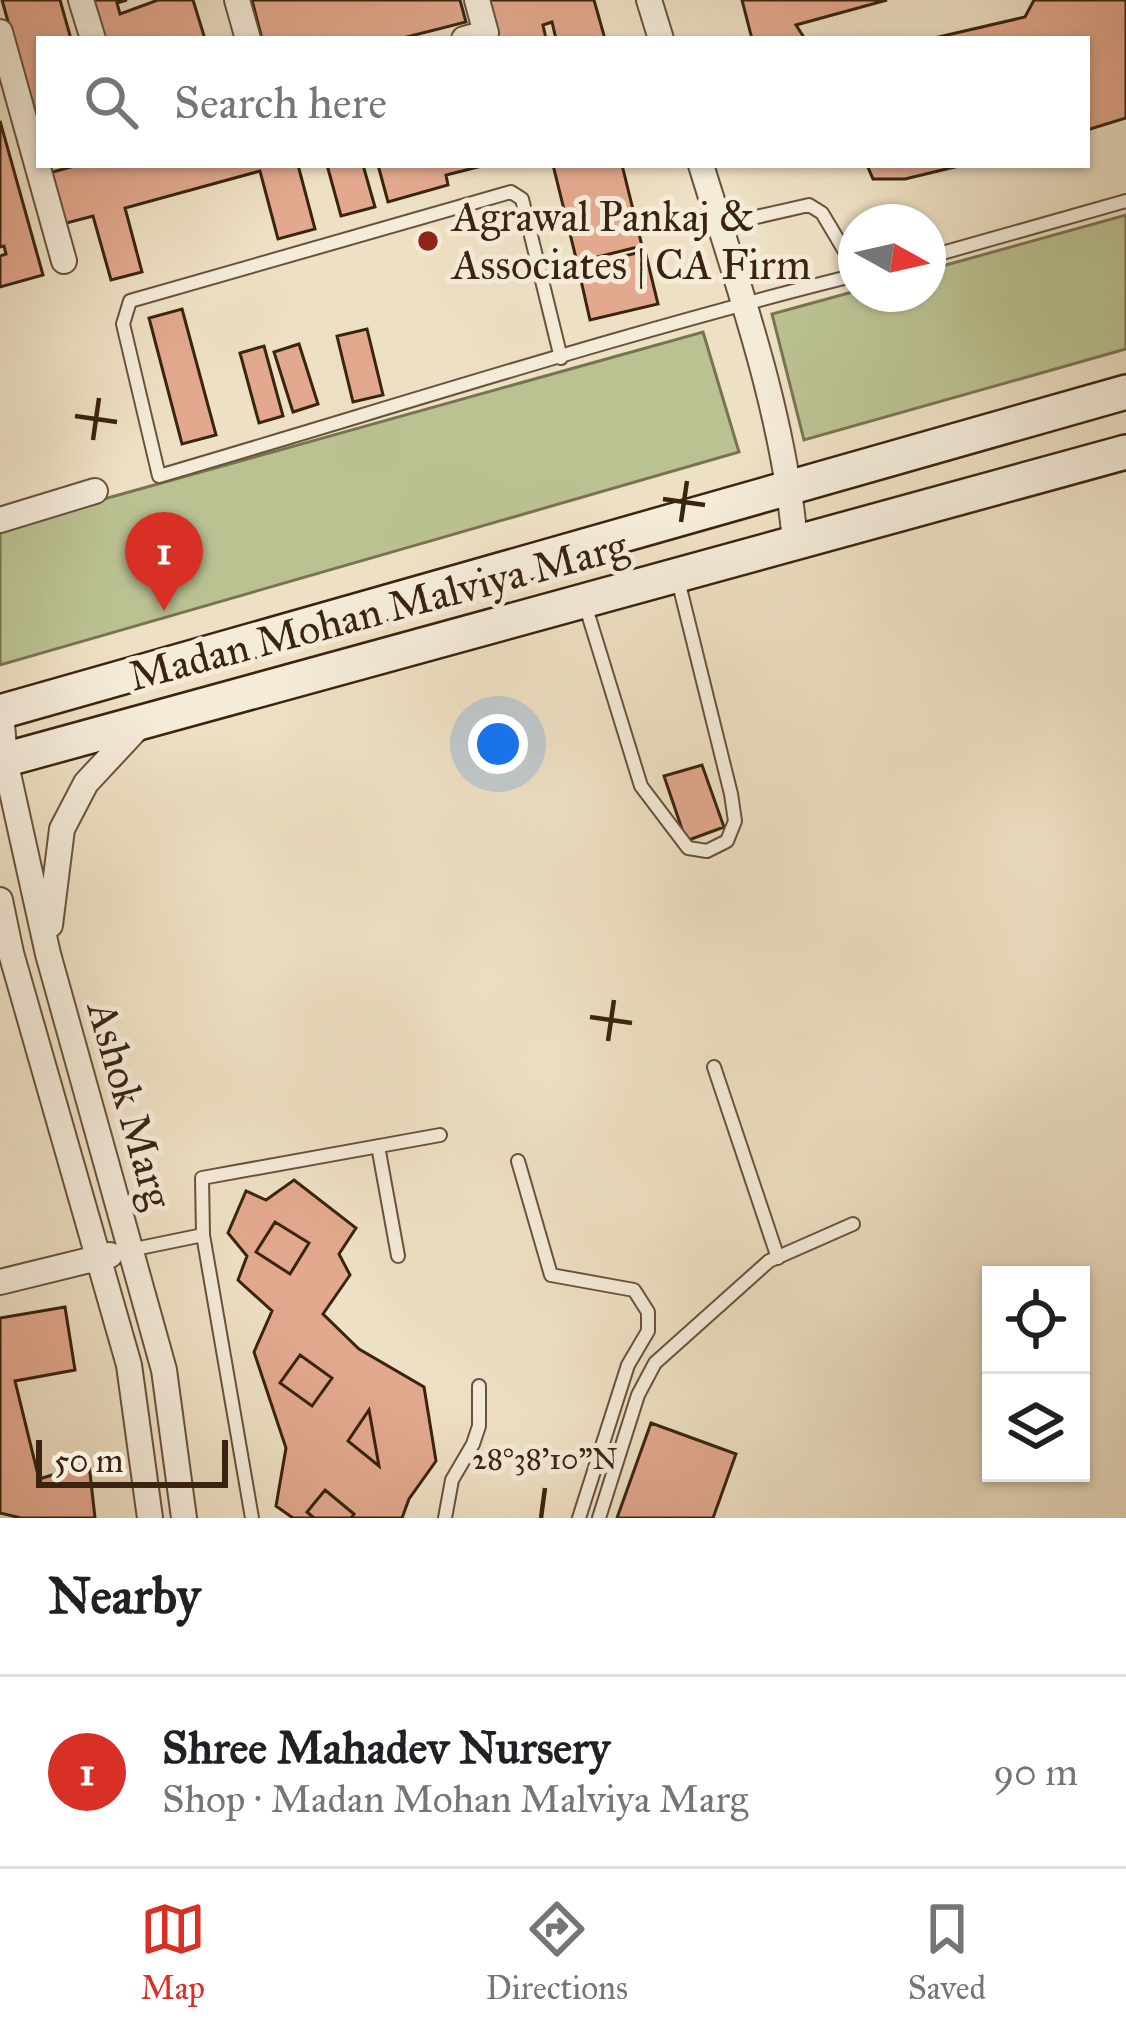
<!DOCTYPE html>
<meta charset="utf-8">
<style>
body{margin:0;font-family:"IM FELL Great Primer",serif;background:#f2f2f2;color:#202124}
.controls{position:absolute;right:36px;bottom:36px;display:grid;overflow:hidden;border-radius:0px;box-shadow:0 3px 9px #0004}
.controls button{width:108px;height:108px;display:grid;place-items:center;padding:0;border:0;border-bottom:3px solid #e0e0e0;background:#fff;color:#202124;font:60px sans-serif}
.compass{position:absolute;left:838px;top:204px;width:108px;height:108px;border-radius:50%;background:#fff;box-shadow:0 3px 9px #0004;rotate:98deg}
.scale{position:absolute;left:36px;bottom:30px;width:192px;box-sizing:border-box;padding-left:12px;border:6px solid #3a240f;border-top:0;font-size:33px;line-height:42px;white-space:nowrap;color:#3a240f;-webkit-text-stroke:9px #f4ebd9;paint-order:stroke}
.you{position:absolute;left:498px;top:744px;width:42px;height:42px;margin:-30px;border:9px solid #fff;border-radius:50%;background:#1a73e8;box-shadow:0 0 0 18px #1a73e833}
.badge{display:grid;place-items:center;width:78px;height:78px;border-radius:50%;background:#d93025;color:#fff;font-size:39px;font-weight:700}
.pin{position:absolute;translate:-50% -99px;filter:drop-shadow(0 3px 6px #0008)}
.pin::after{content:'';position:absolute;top:63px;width:42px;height:36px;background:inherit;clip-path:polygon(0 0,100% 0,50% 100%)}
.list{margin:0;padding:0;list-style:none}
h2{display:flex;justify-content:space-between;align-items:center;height:156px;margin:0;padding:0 48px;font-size:51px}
h2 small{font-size:39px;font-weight:400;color:#757577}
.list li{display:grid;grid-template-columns:78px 1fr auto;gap:36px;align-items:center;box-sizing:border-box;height:192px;padding:0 48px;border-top:3px solid #e0e0e0}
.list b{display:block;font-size:45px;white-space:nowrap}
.list p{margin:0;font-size:39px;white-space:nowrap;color:#757577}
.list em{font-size:39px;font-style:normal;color:#757577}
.icon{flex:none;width:66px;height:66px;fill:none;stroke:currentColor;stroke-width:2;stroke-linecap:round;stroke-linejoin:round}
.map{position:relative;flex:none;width:1126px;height:1518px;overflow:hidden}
.search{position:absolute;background:#fff;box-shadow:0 3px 9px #0004;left:36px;right:36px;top:36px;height:132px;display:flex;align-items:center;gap:30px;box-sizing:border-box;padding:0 42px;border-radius:0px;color:#757577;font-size:45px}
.sheet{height:348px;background:#fff}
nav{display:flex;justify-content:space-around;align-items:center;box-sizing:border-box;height:168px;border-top:3px solid #e0e0e0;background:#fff;font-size:33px;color:#757577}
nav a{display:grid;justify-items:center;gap:6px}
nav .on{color:#d93025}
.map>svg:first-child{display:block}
.green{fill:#bbc292;stroke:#7a7350;stroke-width:3}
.building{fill:#e2a98e;stroke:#3a240f;stroke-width:3}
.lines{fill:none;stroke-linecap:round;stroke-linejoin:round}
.lane-casing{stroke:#67533c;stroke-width:16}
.street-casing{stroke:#67533c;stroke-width:28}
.secondary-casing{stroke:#3a240f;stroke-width:38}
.lane{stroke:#f4ebd9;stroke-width:12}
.street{stroke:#f4ebd9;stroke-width:24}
.secondary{stroke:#f4ebd9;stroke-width:33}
.ticks{fill:none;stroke:#3a240f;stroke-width:4.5}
.poi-dot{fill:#8f2418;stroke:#f4ebd9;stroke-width:4.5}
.labels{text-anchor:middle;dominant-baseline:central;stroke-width:10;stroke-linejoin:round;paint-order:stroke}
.poi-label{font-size:42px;fill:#3a240f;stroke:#f4ebd9;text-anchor:start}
.street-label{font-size:42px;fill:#3a240f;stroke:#f4ebd9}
.ticks-label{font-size:30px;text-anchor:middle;fill:#3a240f;stroke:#f4ebd9;stroke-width:10;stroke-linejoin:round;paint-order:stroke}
</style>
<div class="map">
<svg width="1126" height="1518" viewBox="0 0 1126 1518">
<rect width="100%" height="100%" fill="#eee0c4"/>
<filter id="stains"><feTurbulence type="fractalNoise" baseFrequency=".00167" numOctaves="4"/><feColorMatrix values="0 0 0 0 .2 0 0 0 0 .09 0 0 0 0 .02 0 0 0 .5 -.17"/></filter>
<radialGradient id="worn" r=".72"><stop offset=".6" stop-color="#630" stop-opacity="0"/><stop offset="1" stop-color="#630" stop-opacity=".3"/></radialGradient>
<path class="green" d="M 1126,215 L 1126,349 L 804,440 L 772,314 L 856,291 L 856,294 L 928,294 L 928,270 Z
M 703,332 L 739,452 L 0,665 L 0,528 Z"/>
<path class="building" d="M 2,0 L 60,0 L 71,39 L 39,39 L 39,133 Z
M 90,0 L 127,0 L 117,3 L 120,14 L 158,0 L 193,0 L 205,39 L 101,39 Z
M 252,0 L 460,0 L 466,22 L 399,39 L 262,39 Z
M 485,0 L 594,0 L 605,39 L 556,39 L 552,22 L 543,25 L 546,39 L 496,39 Z
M 742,0 L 887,0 L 796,25 L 805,39 L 752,39 Z
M 1034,0 L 1126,0 L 1126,118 L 1087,130 L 1087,39 L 930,39 L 1025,17 Z
M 0,121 L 43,275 L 0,287 L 0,256 L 6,254 L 4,246 L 0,247 Z
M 78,165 L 298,165 L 315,229 L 278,239 L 260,171 L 125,208 L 142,272 L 111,280 L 93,216 L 59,225 L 45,174 Z
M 327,165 L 363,165 L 375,207 L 341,216 Z
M 378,165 L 477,165 L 478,167 L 446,175 L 448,185 L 388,202 Z
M 553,165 L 622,165 L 642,246 L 577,262 Z
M 867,165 L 963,165 L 905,179 L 873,179 Z
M 645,251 L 658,304 L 590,320 L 578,267 Z
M 182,309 L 216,435 L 182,444 L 149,318 Z
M 367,329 L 383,395 L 353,402 L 337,336 Z
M 299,344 L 318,404 L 293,412 L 274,352 Z
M 264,346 L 283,416 L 259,423 L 240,353 Z
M 702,765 L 724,827 L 686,841 L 664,776 Z
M 294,1180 L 356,1228 L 339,1254 L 350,1275 L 323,1314 L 359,1349 L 424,1387 L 436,1461 L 409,1499 L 402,1518 L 293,1518 L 276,1506 L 286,1448 L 254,1352 L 272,1311 L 238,1280 L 247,1256 L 228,1233 L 246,1191 L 266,1200 Z
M 275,1222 L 309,1243 L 290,1274 L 256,1252 Z
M 65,1307 L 75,1370 L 15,1381 L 39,1479 L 89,1464 L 95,1518 L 21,1518 L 0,1513 L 0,1318 Z
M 300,1355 L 332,1378 L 312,1406 L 280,1383 Z
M 369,1410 L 379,1466 L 348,1441 Z
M 651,1423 L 736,1454 L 713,1518 L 617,1518 Z
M 325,1490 L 354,1514 L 351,1518 L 314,1518 L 307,1512 Z"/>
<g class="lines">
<defs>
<path id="lane" d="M 721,225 L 809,205 L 822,213 L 856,270
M 928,257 L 1126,201
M 561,358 L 522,199 L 511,192 L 130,301 L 123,324 L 159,476 C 391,408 622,333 856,275
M 584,601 L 641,786 L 688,848 L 707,851 L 727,841 L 735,821 L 731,794 L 677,576
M 714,1067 L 778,1258
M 378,1146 L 398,1256
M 518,1161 L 551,1275 L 634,1290 L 648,1312 L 648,1331 L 628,1365 L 579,1518
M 203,1235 L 202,1178 L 440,1135
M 130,1250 L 203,1235 L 252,1518
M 445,1518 L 452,1480 L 473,1444 L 479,1426 L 479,1386
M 599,1518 L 638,1395 L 655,1363 L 769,1261 L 853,1224"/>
<path id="street" d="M 81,0 L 93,39
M 237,0 L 248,39
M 649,0 L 661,39
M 0,32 L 64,261
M 464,39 L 486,33 L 477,0
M 701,165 C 739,288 784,414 795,542
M 0,520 L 95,491
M 1,712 L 5,760 L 48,954 L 164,1370 L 184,1518
M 0,900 L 11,953 L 129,1365 L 150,1518
M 50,925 L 62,829 L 86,783 L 141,724
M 0,1282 L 110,1255"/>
<path id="secondary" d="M 0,712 L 1126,392
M 0,761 L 1126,452"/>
</defs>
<use href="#lane" class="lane-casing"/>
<use href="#street" class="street-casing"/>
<use href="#secondary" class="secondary-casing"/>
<use href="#lane" class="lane"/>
<use href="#street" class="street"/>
<use href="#secondary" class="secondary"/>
</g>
<path class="ticks" d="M 75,416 L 117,422M 93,440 L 99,398M 663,499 L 705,505M 681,522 L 687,481M 590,1017 L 632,1023M 608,1041 L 614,1000M 541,1518 L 545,1488"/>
<circle class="poi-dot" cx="428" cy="241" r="12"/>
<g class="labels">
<g class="poi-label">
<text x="452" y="217">Agrawal Pankaj &amp;<tspan x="452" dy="48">Associates | CA Firm</tspan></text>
</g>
<g class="street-label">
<text transform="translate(378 611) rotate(-15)">Madan Mohan Malviya Marg</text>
<text transform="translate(130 1105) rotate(74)">Ashok Marg</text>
</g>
</g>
<g class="ticks-label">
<text x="545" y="1469">28°38'10"N</text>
</g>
<rect width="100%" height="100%" filter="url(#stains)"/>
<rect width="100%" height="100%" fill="url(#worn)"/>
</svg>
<div class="controls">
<button><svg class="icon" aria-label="locate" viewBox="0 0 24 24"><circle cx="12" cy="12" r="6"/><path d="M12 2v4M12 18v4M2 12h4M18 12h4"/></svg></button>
<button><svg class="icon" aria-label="layers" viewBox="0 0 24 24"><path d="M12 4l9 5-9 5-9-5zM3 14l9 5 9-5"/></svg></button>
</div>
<svg class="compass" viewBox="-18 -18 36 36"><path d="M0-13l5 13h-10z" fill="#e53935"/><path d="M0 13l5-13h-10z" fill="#757577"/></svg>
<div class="scale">50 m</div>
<div class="you"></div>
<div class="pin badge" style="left:164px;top:611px">1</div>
<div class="search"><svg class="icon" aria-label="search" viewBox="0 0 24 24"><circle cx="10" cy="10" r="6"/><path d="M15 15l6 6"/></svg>Search here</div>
</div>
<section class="sheet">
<h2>Nearby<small></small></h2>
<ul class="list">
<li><span class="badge">1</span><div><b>Shree Mahadev Nursery</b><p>Shop · Madan Mohan Malviya Marg</p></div><em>90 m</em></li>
</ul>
</section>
<nav>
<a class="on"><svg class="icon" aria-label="map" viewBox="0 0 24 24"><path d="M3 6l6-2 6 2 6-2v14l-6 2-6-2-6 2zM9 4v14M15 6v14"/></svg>Map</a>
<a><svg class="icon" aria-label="directions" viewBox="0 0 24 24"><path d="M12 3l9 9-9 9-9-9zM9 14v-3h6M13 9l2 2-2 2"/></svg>Directions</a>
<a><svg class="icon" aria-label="saved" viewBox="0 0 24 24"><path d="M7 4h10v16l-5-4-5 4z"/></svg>Saved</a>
</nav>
